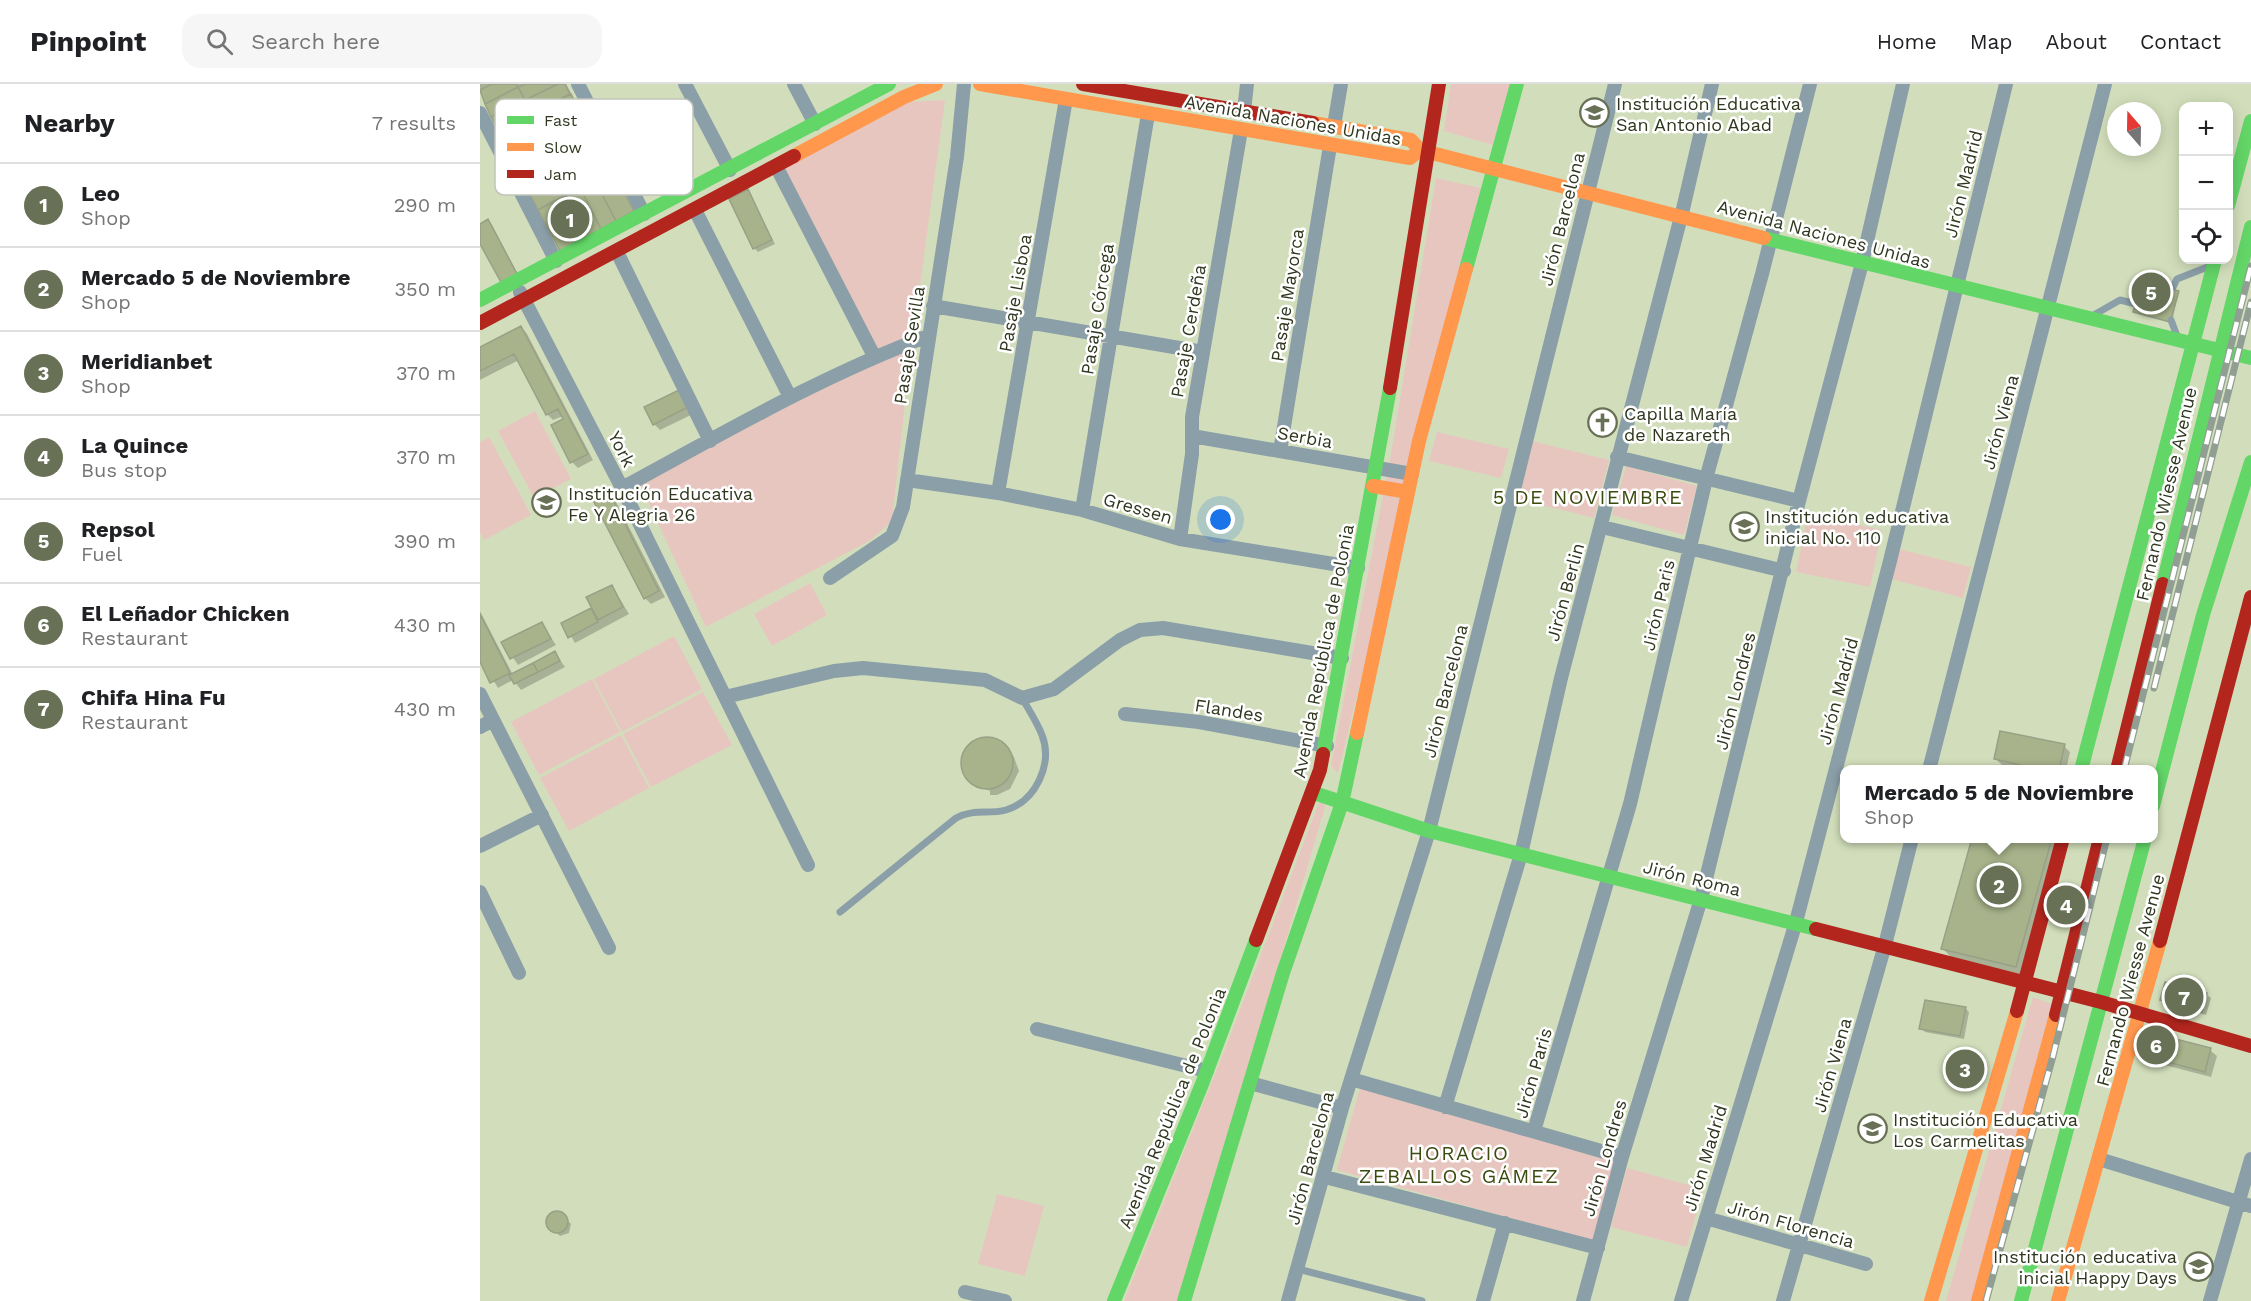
<!DOCTYPE html>
<meta charset="utf-8">
<style>
body{margin:0;font-family:"Work Sans",sans-serif;background:#f6f6f6;color:#202124}
.controls{position:absolute;right:18px;top:18px;display:grid;overflow:hidden;border-radius:12px;box-shadow:0 3px 15px #0003}
.controls button{width:54px;height:54px;display:grid;place-items:center;padding:0;border:0;border-bottom:2px solid #e0e0e0;background:#fff;color:#202124;font:30px sans-serif}
.compass{position:absolute;left:1627px;top:18px;width:54px;height:54px;border-radius:50%;background:#fff;box-shadow:0 3px 15px #0003;rotate:340deg}
.you{position:absolute;left:741px;top:436px;width:21px;height:21px;margin:-15px;border:4px solid #fff;border-radius:50%;background:#1a73e8;box-shadow:0 0 0 9px #1a73e833}
.badge{display:grid;place-items:center;width:39px;height:39px;border-radius:50%;background:#687155;color:#fff;font-size:20px;font-weight:700}
.pin{position:absolute;translate:-50% -50%;border:3px solid #fff;box-shadow:0 2px 6px #0006}
.popup{position:absolute;left:1360px;top:681px;width:318px;height:78px;box-sizing:border-box;display:grid;place-content:center;border-radius:12px;background:#fff;filter:drop-shadow(0 2px 4px #0005);font-size:20px;white-space:nowrap;color:#757577}
.popup b{font-size:22px;color:#202124}
.popup::after{content:'';position:absolute;left:50%;top:100%;margin-left:-12px;border:12px solid transparent;border-top-color:#fff}
.list{margin:0;padding:0;list-style:none}
h2{display:flex;justify-content:space-between;align-items:center;height:78px;margin:0;padding:0 24px;font-size:26px}
h2 small{font-size:20px;font-weight:400;color:#757577}
.list li{display:grid;grid-template-columns:39px 1fr auto;gap:18px;align-items:center;box-sizing:border-box;height:84px;padding:0 24px;border-top:2px solid #e0e0e0}
.list b{display:block;font-size:22px;white-space:nowrap}
.list p{margin:0;font-size:20px;white-space:nowrap;color:#757577}
.list em{font-size:20px;font-style:normal;color:#757577}
.icon{flex:none;width:33px;height:33px;fill:none;stroke:currentColor;stroke-width:2;stroke-linecap:round;stroke-linejoin:round}
.map{position:relative;flex:none;width:1771px;height:1217px;overflow:hidden}
header{display:flex;align-items:center;gap:36px;box-sizing:border-box;height:84px;padding:0 30px;background:#fff;border-bottom:2px solid #e0e0e0}
header strong{font-size:28px}
nav{display:flex;gap:33px;margin-inline-start:auto;font-size:21px}
.search{width:420px;height:54px;background:#f6f6f6;display:flex;align-items:center;gap:15px;box-sizing:border-box;padding:0 21px;border-radius:18px;color:#757577;font-size:22px}
main{display:flex}
aside{flex:1;background:#fff}
.map>svg:first-child{display:block}
.green{fill:#e8c6c0}
.shadow{fill:#0003}
.building{fill:#a8b38b;stroke:#98a086;stroke-width:1.5}
.lines{fill:none;stroke-linecap:round;stroke-linejoin:round}
.lane{stroke:#8b9fa8;stroke-width:7}
.street{stroke:#8b9fa8;stroke-width:14}
.fast{stroke:#63d668;stroke-width:14}
.slow{stroke:#ff974d;stroke-width:14}
.jam{stroke:#b3261e;stroke-width:14}
.rail-casing{stroke:#919e94;stroke-width:7}
.rail{stroke:#fff;stroke-width:4.5;stroke-dasharray:14;stroke-linecap:butt}
.labels{text-anchor:middle;dominant-baseline:central;stroke-width:5;stroke-linejoin:round;paint-order:stroke}
.poi-label{font-size:18px;fill:#2f371e;stroke:#fff;text-anchor:start}
.street-label{font-size:18px;fill:#2f371e;stroke:#fff}
.neighbourhood-label{font-size:20px;letter-spacing:1.5px;fill:#3b4a0d;stroke:#fff}
.key{fill:#fff;stroke:#c1c3bc;stroke-width:1.5}
.key-label{font-size:16px;fill:#2f371e}
</style>
<header>
<strong>Pinpoint</strong>
<div class="search"><svg class="icon" aria-label="search" viewBox="0 0 24 24"><circle cx="10" cy="10" r="6"/><path d="M15 15l6 6"/></svg>Search here</div>
<nav><a>Home</a><a>Map</a><a>About</a><a>Contact</a></nav>
</header>
<main>
<aside>
<h2>Nearby<small>7 results</small></h2>
<ul class="list">
<li><span class="badge">1</span><div><b>Leo</b><p>Shop</p></div><em>290 m</em></li>
<li><span class="badge">2</span><div><b>Mercado 5 de Noviembre</b><p>Shop</p></div><em>350 m</em></li>
<li><span class="badge">3</span><div><b>Meridianbet</b><p>Shop</p></div><em>370 m</em></li>
<li><span class="badge">4</span><div><b>La Quince</b><p>Bus stop</p></div><em>370 m</em></li>
<li><span class="badge">5</span><div><b>Repsol</b><p>Fuel</p></div><em>390 m</em></li>
<li><span class="badge">6</span><div><b>El Leñador Chicken</b><p>Restaurant</p></div><em>430 m</em></li>
<li><span class="badge">7</span><div><b>Chifa Hina Fu</b><p>Restaurant</p></div><em>430 m</em></li>
</ul>
</aside>
<div class="map">
<svg width="1771" height="1217" viewBox="0 0 1771 1217">
<rect width="100%" height="100%" fill="#d2debb"/>
<path class="green" d="M 971,0 L 1030,0 L 1013,61 L 964,47 Z
M 465,16 L 433,253 L 394,268 L 299,87 L 426,18 Z
M 956,94 L 1001,104 L 858,689 L 851,682 L 911,370 Z
M 431,263 L 412,437 L 391,456 L 226,543 L 159,398 L 357,291 Z
M 55,327 L 91,395 L 54,414 L 18,347 Z
M 957,348 L 1029,365 L 1021,394 L 949,377 Z
M 9,353 L 51,431 L 4,456 L 0,449 L 0,358 Z
M 1052,357 L 1129,376 L 1114,434 L 1037,415 Z
M 1146,382 L 1217,402 L 1204,451 L 1132,431 Z
M 1328,430 L 1402,446 L 1390,503 L 1316,488 Z
M 1419,465 L 1491,483 L 1483,514 L 1411,495 Z
M 330,499 L 347,531 L 292,562 L 274,530 Z
M 194,552 L 222,605 L 142,648 L 114,595 Z
M 112,595 L 140,648 L 59,691 L 31,638 Z
M 223,608 L 252,661 L 171,703 L 143,650 Z
M 141,651 L 169,704 L 89,747 L 60,694 Z
M 843,716 L 845,723 L 700,1217 L 644,1217 L 747,960 L 838,721 Z
M 1553,913 L 1574,921 L 1496,1217 L 1466,1217 Z
M 881,1000 L 1138,1073 L 1118,1154 L 1110,1156 L 857,1086 Z
M 1147,1084 L 1223,1105 L 1207,1163 L 1131,1143 Z
M 517,1110 L 564,1122 L 545,1192 L 498,1180 Z"/>
<path class="shadow" d="M 0,0 L 86,0 L 157,131 L 85,170 L 0,8 Z
M 267,107 L 295,160 L 278,168 L 274,164 Z
M 8,137 L 12,141 L 41,196 L 0,157 L 0,141 Z
M 1698,209 L 1692,239 L 1655,228 Z
M 41,243 L 47,250 L 113,376 L 98,384 L 92,378 L 83,332 L 73,336 L 67,330 L 39,276 L 0,296 L 0,265 Z
M 201,306 L 215,329 L 180,346 L 174,340 Z
M 129,412 L 136,418 L 185,513 L 171,520 L 165,514 Z
M 132,502 L 149,530 L 95,559 L 83,539 L 113,524 Z
M 0,527 L 33,591 L 75,569 L 85,583 L 41,606 L 33,596 L 18,604 L 0,575 Z
M 62,540 L 76,561 L 38,581 L 23,559 Z
M 507,655 L 522,660 L 529,666 L 534,673 L 539,687 L 530,705 L 517,711 L 510,711 L 510,707 L 491,699 L 482,681 L 483,674 L 491,660 Z
M 1584,662 L 1590,668 L 1586,686 L 1543,686 L 1522,681 L 1516,675 Z
M 1494,754 L 1582,754 L 1544,891 L 1471,873 L 1463,865 Z
M 1686,899 L 1727,911 L 1731,914 L 1726,931 L 1685,920 L 1681,916 Z
M 1485,924 L 1489,928 L 1484,955 L 1445,948 L 1441,944 Z
M 1730,966 L 1737,972 L 1731,993 L 1673,978 L 1667,972 Z
M 73,1129 L 81,1129 L 91,1140 L 89,1149 L 80,1152 L 69,1142 L 68,1135 Z"/>
<path class="building" d="M 12,0 L 36,0 L 38,3 L 5,20 L 0,6 Z
M 45,0 L 78,0 L 45,16 L 38,3 Z
M 78,0 L 85,0 L 90,10 L 51,30 L 45,16 Z
M 38,3 L 45,16 L 11,33 L 5,20 Z
M 91,10 L 97,22 L 57,42 L 51,30 Z
M 45,16 L 51,30 L 18,46 L 11,33 Z
M 97,22 L 104,35 L 65,55 L 57,42 Z
M 51,30 L 57,42 L 24,58 L 18,46 Z
M 104,35 L 111,50 L 73,69 L 65,55 Z
M 57,42 L 65,55 L 31,72 L 24,58 Z
M 111,50 L 116,61 L 78,80 L 73,69 Z
M 65,55 L 73,69 L 38,86 L 31,72 Z
M 119,60 L 125,73 L 85,93 L 78,80 Z
M 73,69 L 78,80 L 44,98 L 38,86 Z
M 125,73 L 133,87 L 93,108 L 85,93 Z
M 78,80 L 85,93 L 50,111 L 44,98 Z
M 133,87 L 154,127 L 136,137 L 115,97 Z
M 85,93 L 93,108 L 58,126 L 50,111 Z
M 115,97 L 136,137 L 121,145 L 100,104 Z
M 100,104 L 121,145 L 108,152 L 86,111 Z
M 268,105 L 292,156 L 273,165 L 249,115 Z
M 86,111 L 108,152 L 94,160 L 72,118 Z
M 72,118 L 94,160 L 80,167 L 58,126 Z
M 8,135 L 38,192 L 22,200 L 0,160 L 0,140 Z
M 1662,197 L 1699,207 L 1690,238 L 1653,228 Z
M 41,242 L 108,370 L 90,379 L 71,341 L 83,335 L 78,325 L 66,331 L 34,270 L 0,287 L 0,263 Z
M 201,305 L 210,322 L 173,341 L 164,323 Z
M 130,410 L 179,507 L 164,515 L 114,418 Z
M 132,501 L 143,523 L 118,536 L 106,513 Z
M 111,524 L 118,538 L 88,554 L 81,539 Z
M 0,530 L 30,589 L 10,599 L 0,578 Z
M 62,538 L 71,555 L 30,575 L 21,558 Z
M 75,567 L 80,577 L 58,588 L 53,579 Z
M 53,579 L 58,588 L 34,600 L 29,591 Z
M 1520,647 L 1585,660 L 1579,686 L 1562,686 L 1514,675 Z
M481 679a26 26 0 1 1 52 0a26 26 0 1 1-52 0Z
M 1492,754 L 1572,754 L 1536,883 L 1461,865 Z
M 1685,898 L 1727,909 L 1722,928 L 1680,916 Z
M 1445,916 L 1486,923 L 1480,952 L 1439,945 Z
M 1672,949 L 1731,964 L 1725,988 L 1665,972 Z
M66 1138a11 11 0 1 1 22 0a11 11 0 1 1-22 0Z"/>
<g class="lines">
<path class="lane" d="M 1692,205 L 1697,195 L 1730,182
M 1612,232 L 1640,216 L 1656,220
M 1691,236 L 1697,252
M 360,828 L 476,734 C 495,724 508,731 526,726 C 556,717 573,680 562,651 C 557,638 549,626 542,614
M 818,1185 L 942,1217"/>
<path class="street" d="M 98,0 L 164,130
M 205,0 L 250,86
M 314,0 L 335,40
M 764,27 L 767,0
M 0,29 L 76,177
M 854,42 L 861,0
M 296,82 L 394,272
M 215,126 L 310,313
M 137,168 L 230,357
M 40,208 L 142,404 L 328,781
M 453,222 L 723,268
M 712,352 L 932,390
M 800,367 L 850,62
M 1137,373 L 1319,417
M 427,396 L 518,409 L 602,426 L 700,455 L 878,484
M 142,404 C 242,350 341,292 448,252
M 518,409 L 586,15
M 602,426 L 668,30
M 1122,443 L 1304,487
M 700,455 L 712,370 L 712,333 L 761,46
M 350,494 L 412,452 L 423,423 L 477,73 L 484,0
M 0,610 L 129,864
M 245,613 L 354,587 L 383,584 L 505,596 L 542,614 L 574,605 L 640,556 L 660,546 L 683,544 L 862,574
M 645,630 L 719,638 L 847,662
M 0,643 L 13,636
M 1449,686 L 1625,0
M 0,762 L 62,731
M 0,808 L 39,889
M 557,945 L 727,987
M 871,995 L 1142,1073
M 770,999 L 862,1024
M 965,1023 L 1041,770 L 1081,594 L 1203,125 L 1232,0
M 1054,1047 L 1150,720 L 1226,395 L 1282,190 L 1330,0
M 1619,1075 L 1771,1122
M 845,1093 L 1118,1164
M 1226,1134 L 1386,1180
M 485,1208 L 525,1217
M 808,1217 L 862,1024 L 949,747 L 1135,0
M 1003,1217 L 1025,1139
M 1103,1217 L 1142,1073 L 1221,815 L 1319,417 L 1382,179 L 1423,0
M 1201,1217 L 1316,838 L 1410,477 L 1526,0
M 1303,1217 L 1405,861 L 1432,754
M 1730,1217 L 1771,1075"/>
<path class="fast" d="M 1748,122 L 1771,37
M 1284,154 L 1771,274
M 986,185 L 1037,0
M 0,216 L 409,0
M 1683,500 L 1771,143
M 843,670 L 910,304
M 1601,686 L 1735,176
M 834,709 L 949,747 L 1336,845
M 1673,722 L 1723,531 L 1771,378
M 634,1217 L 722,1000 L 776,856
M 704,1217 L 803,889 L 862,719 L 877,649
M 1541,1217 L 1665,754"/>
<path class="slow" d="M 500,0 L 930,74 L 940,66
M 833,39 L 931,56 L 940,66 L 1284,154
M 314,72 L 424,13 L 456,0
M 893,402 L 928,408
M 877,649 L 939,357 L 986,185
M 1451,1217 L 1537,927
M 1498,1217 L 1576,931
M 1578,1217 L 1680,857"/>
<path class="jam" d="M 603,0 L 833,39
M 0,239 L 314,72
M 910,304 L 959,0
M 1637,686 L 1683,500
M 1336,845 L 1621,918 L 1771,962
M 776,856 L 840,686 L 843,670
M 1680,857 L 1771,513
M 1537,927 L 1583,754
M 1576,931 L 1620,754"/>
<defs>
<path id="rail" d="M 1674,604 L 1771,218
M 1644,686 L 1771,182
M 1506,1217 L 1573,972 L 1627,754"/>
</defs>
<use href="#rail" class="rail-casing"/>
<use href="#rail" class="rail"/>
</g>
<defs>
<symbol id="school-ring" viewBox="-11 -11 22 22"><circle r="9.5" fill="#fff" stroke="#687155" stroke-width="1.5"/><path d="M0-5L7-2L0 1L-7-2ZM-4 1L0 2.5L4 1V4Q0 6-4 4Z" fill="#687155"/></symbol>
<symbol id="church-ring" viewBox="-11 -11 22 22"><circle r="9.5" fill="#fff" stroke="#687155" stroke-width="1.5"/><path d="M-1.2-6h2.4v3.5h3.3v2.4h-3.3V6h-2.4V-.1h-3.3v-2.4h3.3Z" fill="#687155"/></symbol>
</defs>
<g fill-rule="evenodd">
<use href="#school-ring" x="1098" y="12" width="33" height="33"/>
<use href="#church-ring" x="1106" y="322" width="33" height="33"/>
<use href="#school-ring" x="50" y="402" width="33" height="33"/>
<use href="#school-ring" x="1248" y="426" width="33" height="33"/>
<use href="#school-ring" x="1376" y="1028" width="33" height="33"/>
<use href="#school-ring" x="1702" y="1166" width="33" height="33"/>
</g>
<g class="labels">
<g class="poi-label">
<text x="1136" y="19">Institución Educativa<tspan x="1136" dy="21">San Antonio Abad</tspan></text>
<text x="1144" y="329">Capilla María<tspan x="1144" dy="21">de Nazareth</tspan></text>
<text x="88" y="409">Institución Educativa<tspan x="88" dy="21">Fe Y Alegria 26</tspan></text>
<text x="1285" y="432">Institución educativa<tspan x="1285" dy="21">inicial No. 110</tspan></text>
<text x="1413" y="1035">Institución Educativa<tspan x="1413" dy="21">Los Carmelitas</tspan></text>
<text x="1697" y="1172" text-anchor="end">Institución educativa<tspan x="1697" dy="21">inicial Happy Days</tspan></text>
</g>
<g class="street-label">
<text transform="translate(813 36) rotate(10)">Avenida Naciones Unidas</text>
<text transform="translate(1483 100) rotate(-76)">Jirón Madrid</text>
<text transform="translate(1082 135) rotate(-76)">Jirón Barcelona</text>
<text transform="translate(1344 150) rotate(15)">Avenida Naciones Unidas</text>
<text transform="translate(535 209) rotate(-80)">Pasaje Lisboa</text>
<text transform="translate(807 211) rotate(-81)">Pasaje Mayorca</text>
<text transform="translate(617 225) rotate(-81)">Pasaje Córcega</text>
<text transform="translate(708 247) rotate(-80)">Pasaje Cerdeña</text>
<text transform="translate(429 261) rotate(-81)">Pasaje Sevilla</text>
<text transform="translate(1520 338) rotate(-75)">Jirón Viena</text>
<text transform="translate(825 353) rotate(10)">Serbia</text>
<text transform="translate(142 365) rotate(63)">York</text>
<text transform="translate(1686 410) rotate(-77)">Fernando Wiesse Avenue</text>
<text transform="translate(658 424) rotate(16)">Gressen</text>
<text transform="translate(1085 508) rotate(-75)">Jirón Berlin</text>
<text transform="translate(1178 521) rotate(-77)">Jirón Paris</text>
<text transform="translate(843 567) rotate(-79)">Avenida República de Polonia</text>
<text transform="translate(965 607) rotate(-76)">Jirón Barcelona</text>
<text transform="translate(1255 607) rotate(-76)">Jirón Londres</text>
<text transform="translate(1358 607) rotate(-75)">Jirón Madrid</text>
<text transform="translate(749 626) rotate(9)">Flandes</text>
<text transform="translate(1212 794) rotate(14)">Jirón Roma</text>
<text transform="translate(1650 896) rotate(-75)">Fernando Wiesse Avenue</text>
<text transform="translate(1352 981) rotate(-74)">Jirón Viena</text>
<text transform="translate(1053 989) rotate(-74)">Jirón Paris</text>
<text transform="translate(692 1024) rotate(-68)">Avenida República de Polonia</text>
<text transform="translate(830 1074) rotate(-75)">Jirón Barcelona</text>
<text transform="translate(1124 1074) rotate(-74)">Jirón Londres</text>
<text transform="translate(1225 1074) rotate(-73)">Jirón Madrid</text>
<text transform="translate(1311 1140) rotate(16)">Jirón Florencia</text>
</g>
<g class="neighbourhood-label">
<text x="1108" y="413">5 DE NOVIEMBRE</text>
<text x="979" y="1069">HORACIO<tspan x="979" dy="23">ZEBALLOS GÁMEZ</tspan></text>
</g>
</g>
<rect x="15" y="15" width="198" height="96" rx="9" class="key"/>
<rect x="27" y="32" width="27" height="8" fill="#63d668"/>
<rect x="27" y="59" width="27" height="8" fill="#ff974d"/>
<rect x="27" y="86" width="27" height="8" fill="#b3261e"/>
<g class="key-label">
<text x="64" y="42">Fast</text>
<text x="64" y="69">Slow</text>
<text x="64" y="96">Jam</text>
</g>
</svg>
<div class="controls">
<button>+</button>
<button>−</button>
<button><svg class="icon" aria-label="locate" viewBox="0 0 24 24"><circle cx="12" cy="12" r="6"/><path d="M12 2v4M12 18v4M2 12h4M18 12h4"/></svg></button>
</div>
<svg class="compass" viewBox="-18 -18 36 36"><path d="M0-13l5 13h-10z" fill="#e53935"/><path d="M0 13l5-13h-10z" fill="#757577"/></svg>
<div class="you"></div>
<div class="pin badge" style="left:90px;top:135px">1</div>
<div class="pin badge" style="left:1519px;top:801px">2</div>
<div class="popup"><b>Mercado 5 de Noviembre</b>Shop</div>
<div class="pin badge" style="left:1485px;top:985px">3</div>
<div class="pin badge" style="left:1586px;top:821px">4</div>
<div class="pin badge" style="left:1671px;top:208px">5</div>
<div class="pin badge" style="left:1676px;top:961px">6</div>
<div class="pin badge" style="left:1704px;top:913px">7</div>
</div>
</main>
